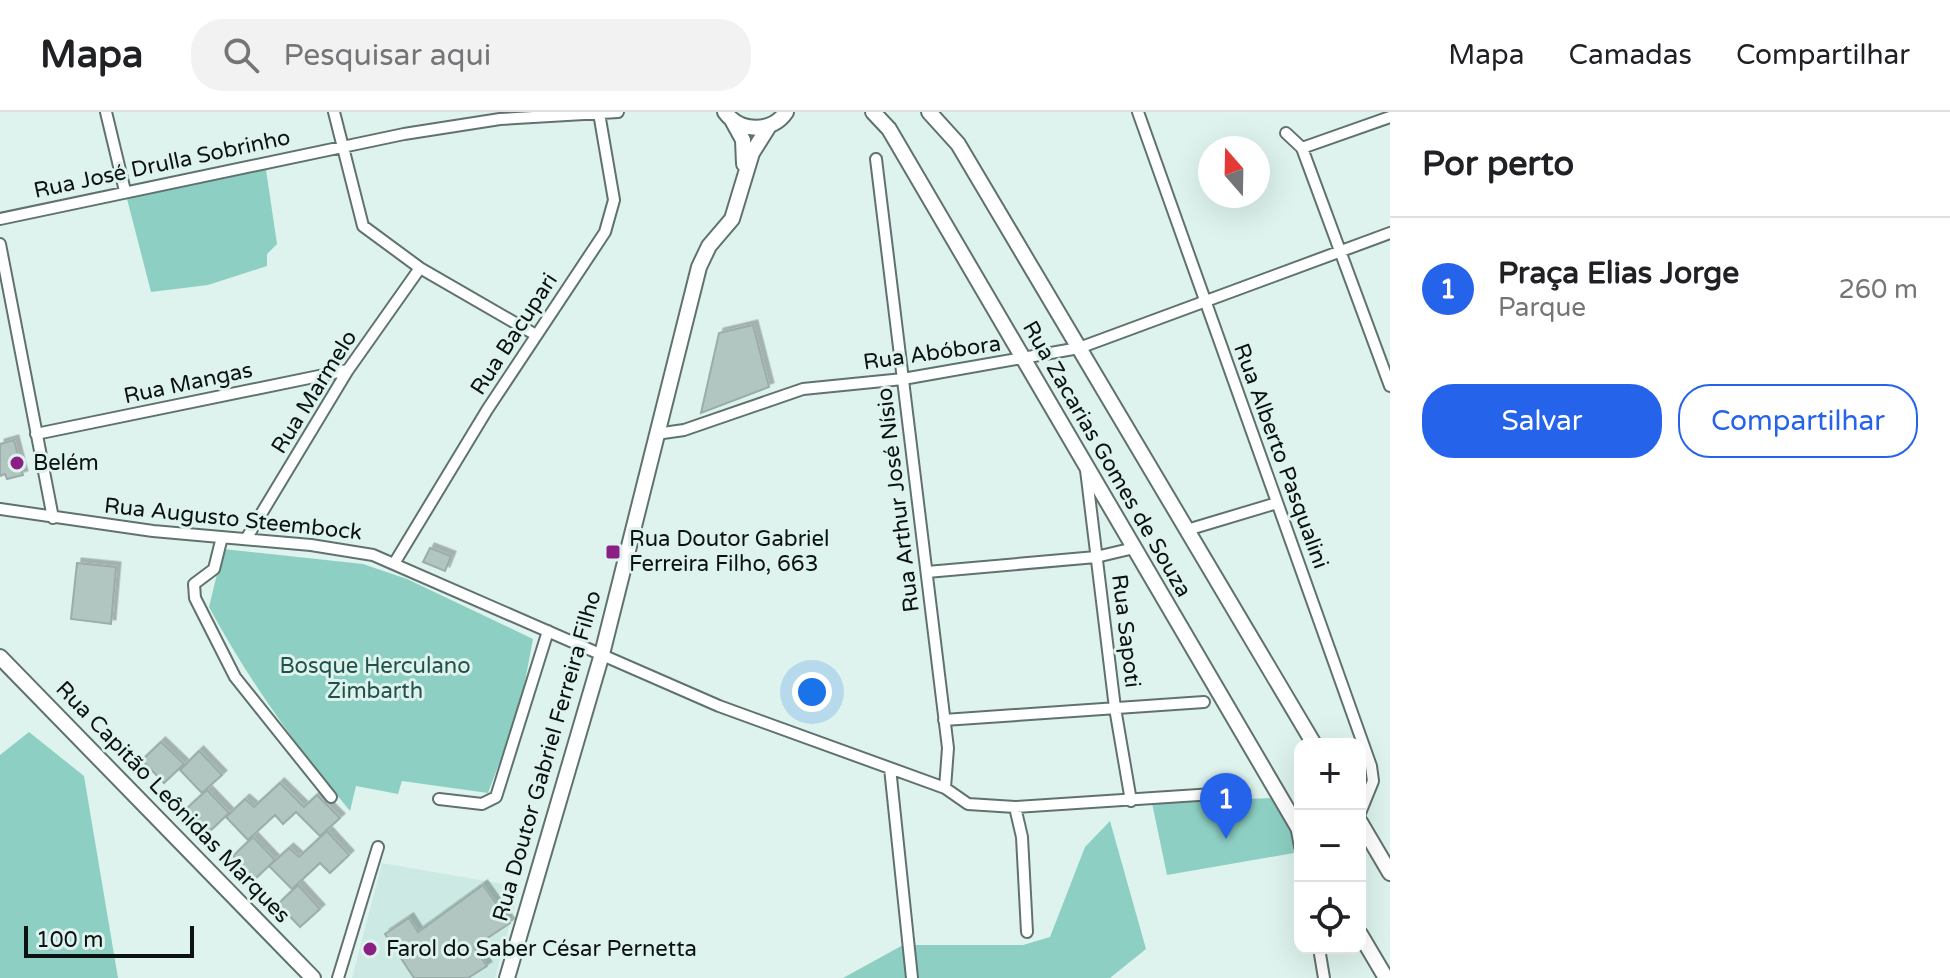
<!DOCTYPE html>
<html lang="pt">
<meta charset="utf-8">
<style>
body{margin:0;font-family:"Varela Round",sans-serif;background:#f2f2f2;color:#202124}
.controls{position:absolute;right:24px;bottom:24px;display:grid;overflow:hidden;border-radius:16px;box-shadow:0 8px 32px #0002}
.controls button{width:72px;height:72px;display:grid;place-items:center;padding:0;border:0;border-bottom:2px solid #e0e0e0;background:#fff;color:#202124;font:40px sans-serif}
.compass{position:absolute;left:1198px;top:24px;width:72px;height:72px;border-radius:50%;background:#fff;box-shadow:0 8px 32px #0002;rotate:340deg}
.scale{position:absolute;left:24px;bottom:20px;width:170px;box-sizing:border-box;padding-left:8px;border:4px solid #0b1211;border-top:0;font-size:22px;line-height:28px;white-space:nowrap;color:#0b1211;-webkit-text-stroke:6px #def3ee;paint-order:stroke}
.you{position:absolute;left:812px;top:580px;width:28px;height:28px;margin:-20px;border:6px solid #fff;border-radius:50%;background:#1a73e8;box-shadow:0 0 0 12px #1a73e833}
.badge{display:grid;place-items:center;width:52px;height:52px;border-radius:50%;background:#2563eb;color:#fff;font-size:26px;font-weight:700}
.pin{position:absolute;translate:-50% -66px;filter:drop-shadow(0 2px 4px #0008)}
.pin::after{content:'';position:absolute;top:42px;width:28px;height:24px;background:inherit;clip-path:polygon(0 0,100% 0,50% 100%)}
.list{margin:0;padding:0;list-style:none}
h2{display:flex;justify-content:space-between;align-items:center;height:104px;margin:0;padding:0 32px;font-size:34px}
h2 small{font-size:26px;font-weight:400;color:#757577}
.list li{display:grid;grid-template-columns:52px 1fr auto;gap:24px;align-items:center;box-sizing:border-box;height:144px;padding:0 32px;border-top:2px solid #e0e0e0}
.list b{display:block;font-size:30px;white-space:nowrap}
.list p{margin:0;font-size:26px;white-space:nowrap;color:#757577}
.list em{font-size:26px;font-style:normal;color:#757577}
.actions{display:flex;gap:16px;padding:24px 32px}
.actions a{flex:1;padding:18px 0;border:2px solid #2563eb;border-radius:32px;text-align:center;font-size:28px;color:#2563eb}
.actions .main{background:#2563eb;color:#fff}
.icon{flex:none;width:44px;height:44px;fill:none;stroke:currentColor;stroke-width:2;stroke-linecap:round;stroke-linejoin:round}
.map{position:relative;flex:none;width:1390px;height:866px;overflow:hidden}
header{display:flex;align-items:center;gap:48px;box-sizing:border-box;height:112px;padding:0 40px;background:#fff;border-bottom:2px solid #e0e0e0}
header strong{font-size:38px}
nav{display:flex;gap:44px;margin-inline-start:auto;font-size:28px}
.search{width:560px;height:72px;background:#f2f2f2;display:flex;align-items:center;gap:20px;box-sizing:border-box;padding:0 28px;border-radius:32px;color:#757577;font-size:30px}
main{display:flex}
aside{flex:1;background:#fff}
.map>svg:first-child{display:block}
.built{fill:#cceae3}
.green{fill:#8dd0c3}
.building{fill:#b1c5c1;stroke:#9aada9;stroke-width:2;filter:url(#shadow)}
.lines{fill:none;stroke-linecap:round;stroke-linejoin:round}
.street-casing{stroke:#60726f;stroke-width:14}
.secondary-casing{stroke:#60726f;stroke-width:18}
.street{stroke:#fff;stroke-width:10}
.secondary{stroke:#fff;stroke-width:14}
.poi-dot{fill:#8b1f83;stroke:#def3ee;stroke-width:3}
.labels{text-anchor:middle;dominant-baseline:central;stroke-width:6;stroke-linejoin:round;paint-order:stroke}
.street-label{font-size:22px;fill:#0b1211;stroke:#def3ee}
.poi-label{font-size:22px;fill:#0b1211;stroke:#def3ee;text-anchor:start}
.park-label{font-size:22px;fill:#215149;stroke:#def3ee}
</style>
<header>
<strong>Mapa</strong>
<div class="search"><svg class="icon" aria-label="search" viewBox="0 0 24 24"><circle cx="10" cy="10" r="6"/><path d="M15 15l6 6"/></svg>Pesquisar aqui</div>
<nav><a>Mapa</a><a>Camadas</a><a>Compartilhar</a></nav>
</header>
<main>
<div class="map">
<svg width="1390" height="866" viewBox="0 0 1390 866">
<defs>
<filter id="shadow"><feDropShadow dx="4.5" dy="-4.5" stdDeviation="0" flood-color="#0004"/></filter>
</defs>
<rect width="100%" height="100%" fill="#def3ee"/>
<path class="built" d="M 382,751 L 520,775 L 495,866 L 352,866 Z"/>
<path class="green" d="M 265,51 L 277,132 L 267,142 L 267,154 L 208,173 L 151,180 L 125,79 Z
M 223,437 L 363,452 L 407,467 L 533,527 L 520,596 L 488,681 L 402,669 L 398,682 L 356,674 L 350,699 C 296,634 249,569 209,495 Z
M 29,620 L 84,664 L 118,866 L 0,866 L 0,643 Z
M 1272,686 L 1291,713 L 1294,741 L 1167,763 L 1152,691 Z
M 1110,709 L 1146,837 L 1110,866 L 843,866 L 903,833 L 1023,833 L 1050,825 L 1085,735 Z"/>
<path class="building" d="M 753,213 L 769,275 L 701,301 L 719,221 Z
M 14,328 L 23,363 L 7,367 L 5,362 L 0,364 L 0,332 Z
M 430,436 L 451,444 L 445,459 L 423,450 Z
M 77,451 L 116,455 L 111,512 L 71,507 Z
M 161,630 L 184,652 L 164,671 L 142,648 Z
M 199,639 L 222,663 L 202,681 L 180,658 Z
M 280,671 L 304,695 L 317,683 L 340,706 L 320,724 L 296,700 L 283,712 L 275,703 L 248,728 L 226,705 L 245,687 L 254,695 Z
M 207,678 L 229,701 L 209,720 L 187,696 Z
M 327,719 L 349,743 L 330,761 L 320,751 L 292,777 L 269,754 L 289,736 L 299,745 Z
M 253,725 L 275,748 L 255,767 L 233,744 Z
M 298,773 L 320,797 L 300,815 L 278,792 Z
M 483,773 L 510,811 L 474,835 L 487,854 L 468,866 L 414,866 L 385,822 L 409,806 L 418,820 Z"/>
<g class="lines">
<defs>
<path id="street" d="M 106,0 L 125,79
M 334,0 L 363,114 L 420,156 L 536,223
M 1138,0 L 1371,654 L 1373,669 L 1360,701
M 1286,21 L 1302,36 L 1390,274
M 1302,36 L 1390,5
M 876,47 L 948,636 L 945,676
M 0,107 L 404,22 L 500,7 L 618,0
M 0,132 L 53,406
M 36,322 L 348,258
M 656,322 L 684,318 L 803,277 L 903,267 L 1079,236 L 1390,121
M 1086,358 L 1115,596 L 1131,689
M 0,397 L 153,419 L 311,433 L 373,443 L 719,594 L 945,676 L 968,692 L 1015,695 L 1244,680
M 1187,418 L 1277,391
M 222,425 L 214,457 L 194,472 L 195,486 L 235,565 L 331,685
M 246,427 L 348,258 L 420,156
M 395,450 L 487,298 L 605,120 L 614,88 L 599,1
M 927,460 L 1096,445 L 1134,436
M 944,608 L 1204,590
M 890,656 L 912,866
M 439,687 L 482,692 L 496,685 L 548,519
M 1015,695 L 1022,725 L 1027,820
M 1296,713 L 1300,735
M 1319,836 L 1324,866
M 338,866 L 378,735"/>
<path id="secondary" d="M 725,0 C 740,21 772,21 786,0
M 873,0 L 889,17 L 1300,719
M 929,0 L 958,32 L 1314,632
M 732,8 L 743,28 L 744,52
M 0,545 L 313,866
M 1360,710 L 1390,761
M 1360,822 L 1386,866
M 507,866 L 602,542 L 699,155 L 709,134 L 732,107 L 752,41 L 769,14"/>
</defs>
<use href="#street" class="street-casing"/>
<use href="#secondary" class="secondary-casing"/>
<use href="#street" class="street"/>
<use href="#secondary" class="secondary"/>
</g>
<g class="poi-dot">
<circle cx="17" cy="351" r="8"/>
<rect x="605" y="432" width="16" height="16" rx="4"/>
<circle cx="370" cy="837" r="8"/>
</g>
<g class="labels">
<g class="street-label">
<text transform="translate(162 52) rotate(-12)">Rua José Drulla Sobrinho</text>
<text transform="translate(514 222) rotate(-57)">Rua Bacupari</text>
<text transform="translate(932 241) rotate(-8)">Rua Abóbora</text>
<text transform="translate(188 271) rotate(-12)">Rua Mangas</text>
<text transform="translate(314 280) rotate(-58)">Rua Marmelo</text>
<text transform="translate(1281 344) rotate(70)">Rua Alberto Pasqualini</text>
<text transform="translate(1107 347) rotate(60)">Rua Zacarias Gomes de Souza</text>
<text transform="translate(898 388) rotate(-97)">Rua Arthur José Nísio</text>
<text transform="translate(233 407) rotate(6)">Rua Augusto Steembock</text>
<text transform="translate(1126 519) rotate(83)">Rua Sapoti</text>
<text transform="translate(547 644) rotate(-74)">Rua Doutor Gabriel Ferreira Filho</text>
<text transform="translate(173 690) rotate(46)">Rua Capitão Leônidas Marques</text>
</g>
<g class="poi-label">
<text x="33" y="351">Belém</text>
<text x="629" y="427">Rua Doutor Gabriel<tspan x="629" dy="25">Ferreira Filho, 663</tspan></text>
<text x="386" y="837">Farol do Saber César Pernetta</text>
</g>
<g class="park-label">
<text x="375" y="554">Bosque Herculano<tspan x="375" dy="25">Zimbarth</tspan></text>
</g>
</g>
</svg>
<div class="controls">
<button>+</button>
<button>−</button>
<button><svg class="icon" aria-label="locate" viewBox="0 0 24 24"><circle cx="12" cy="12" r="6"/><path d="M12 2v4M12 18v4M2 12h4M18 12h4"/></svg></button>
</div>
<svg class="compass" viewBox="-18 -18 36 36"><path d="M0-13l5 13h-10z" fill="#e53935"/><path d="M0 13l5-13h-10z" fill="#757577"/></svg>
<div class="scale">100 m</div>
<div class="you"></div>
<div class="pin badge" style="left:1226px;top:727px">1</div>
</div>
<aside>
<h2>Por perto<small></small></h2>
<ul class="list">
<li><span class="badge">1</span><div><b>Praça Elias Jorge</b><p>Parque</p></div><em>260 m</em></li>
</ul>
<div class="actions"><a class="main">Salvar</a><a>Compartilhar</a></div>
</aside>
</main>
